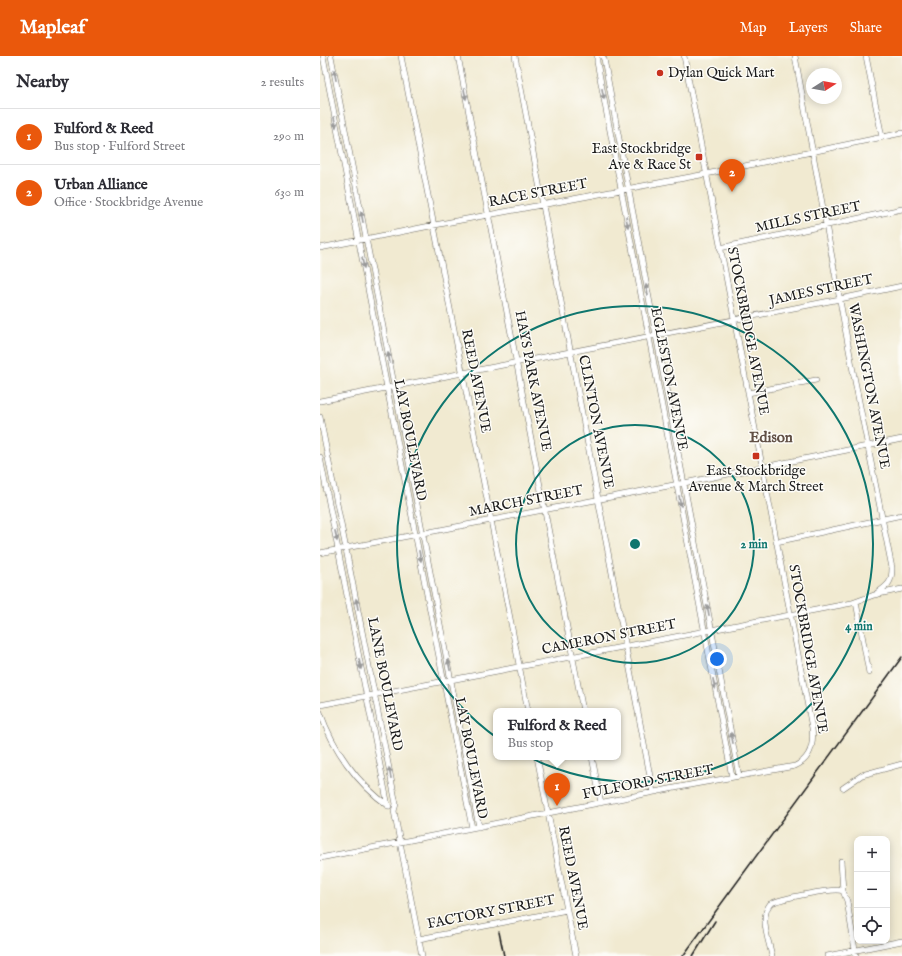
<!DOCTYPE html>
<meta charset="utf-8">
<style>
body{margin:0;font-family:"IM FELL English",serif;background:#f7f7f7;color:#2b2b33}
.controls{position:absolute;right:12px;bottom:12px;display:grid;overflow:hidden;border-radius:8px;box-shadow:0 2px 10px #0003}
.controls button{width:36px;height:36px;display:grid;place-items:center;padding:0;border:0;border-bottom:1px solid #e1e1e2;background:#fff;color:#2b2b33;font:20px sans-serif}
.compass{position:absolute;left:486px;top:12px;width:36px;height:36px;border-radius:50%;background:#fff;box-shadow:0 2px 10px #0003;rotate:79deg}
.you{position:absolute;left:397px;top:603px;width:14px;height:14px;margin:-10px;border:3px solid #fff;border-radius:50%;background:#1a73e8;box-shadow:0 0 0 6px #1a73e833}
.badge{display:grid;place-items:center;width:26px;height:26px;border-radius:50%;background:#ea580c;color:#fff;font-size:13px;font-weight:700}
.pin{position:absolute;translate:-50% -33px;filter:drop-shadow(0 1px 2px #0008)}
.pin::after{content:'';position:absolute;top:21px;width:14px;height:12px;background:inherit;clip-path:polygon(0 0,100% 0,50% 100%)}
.popup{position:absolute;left:173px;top:652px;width:128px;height:52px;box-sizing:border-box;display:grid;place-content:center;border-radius:8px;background:#fff;filter:drop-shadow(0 1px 3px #0005);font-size:13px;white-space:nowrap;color:#7c7c81}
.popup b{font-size:15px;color:#2b2b33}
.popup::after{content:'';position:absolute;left:50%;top:100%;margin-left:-8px;border:8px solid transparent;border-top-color:#fff}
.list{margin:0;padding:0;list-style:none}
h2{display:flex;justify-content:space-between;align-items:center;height:52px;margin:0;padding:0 16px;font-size:17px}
h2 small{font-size:13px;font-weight:400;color:#7c7c81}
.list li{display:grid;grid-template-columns:26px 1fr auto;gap:12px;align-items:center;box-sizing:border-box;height:56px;padding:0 16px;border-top:1px solid #e1e1e2}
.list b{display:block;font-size:15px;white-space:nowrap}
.list p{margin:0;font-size:13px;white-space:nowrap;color:#7c7c81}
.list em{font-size:13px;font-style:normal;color:#7c7c81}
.icon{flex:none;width:22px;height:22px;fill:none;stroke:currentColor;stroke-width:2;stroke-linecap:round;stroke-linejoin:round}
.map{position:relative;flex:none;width:582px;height:900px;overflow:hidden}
header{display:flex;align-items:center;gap:24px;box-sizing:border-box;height:56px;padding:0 20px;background:#ea580c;color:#fff}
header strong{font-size:19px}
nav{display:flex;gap:22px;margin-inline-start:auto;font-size:14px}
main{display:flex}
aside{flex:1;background:#fff}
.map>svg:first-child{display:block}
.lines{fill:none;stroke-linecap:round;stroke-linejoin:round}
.street-casing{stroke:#67645b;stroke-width:6}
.street{stroke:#fff;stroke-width:5}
.rail{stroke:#1c1c1c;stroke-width:1.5}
.oneway{fill:#999}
.ring{fill:none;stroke:#0f766e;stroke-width:2}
.poi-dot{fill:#c8321e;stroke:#fdfcf7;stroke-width:1.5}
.labels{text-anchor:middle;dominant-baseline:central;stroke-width:3;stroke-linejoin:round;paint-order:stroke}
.poi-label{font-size:14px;fill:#1c1c1c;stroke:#fdfcf7;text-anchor:start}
.street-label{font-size:14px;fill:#1c1c1c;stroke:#fdfcf7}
.neighbourhood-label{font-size:15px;font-weight:bold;fill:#615046;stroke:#fdfcf7}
.centre{fill:#0f766e;stroke:#fdfcf7;stroke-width:2}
.ring-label{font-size:12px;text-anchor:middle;font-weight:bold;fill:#0f766e;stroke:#fdfcf7;stroke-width:3;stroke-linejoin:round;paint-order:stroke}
</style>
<header>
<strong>Mapleaf</strong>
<nav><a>Map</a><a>Layers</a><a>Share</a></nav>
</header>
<main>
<aside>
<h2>Nearby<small>2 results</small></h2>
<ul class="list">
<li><span class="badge">1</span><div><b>Fulford &amp; Reed</b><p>Bus stop · Fulford Street</p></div><em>290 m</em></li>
<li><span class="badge">2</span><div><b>Urban Alliance</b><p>Office · Stockbridge Avenue</p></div><em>630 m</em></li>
</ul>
</aside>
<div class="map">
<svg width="582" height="900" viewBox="0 0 582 900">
<rect width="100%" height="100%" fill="#fdfcf7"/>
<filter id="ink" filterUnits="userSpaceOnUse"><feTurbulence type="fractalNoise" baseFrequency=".025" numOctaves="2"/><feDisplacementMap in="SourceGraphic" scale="8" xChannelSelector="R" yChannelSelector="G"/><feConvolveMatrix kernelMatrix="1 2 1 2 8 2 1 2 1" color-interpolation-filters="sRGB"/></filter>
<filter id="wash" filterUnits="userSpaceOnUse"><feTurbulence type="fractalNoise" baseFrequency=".012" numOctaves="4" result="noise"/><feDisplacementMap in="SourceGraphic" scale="16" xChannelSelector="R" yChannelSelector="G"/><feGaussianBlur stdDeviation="0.9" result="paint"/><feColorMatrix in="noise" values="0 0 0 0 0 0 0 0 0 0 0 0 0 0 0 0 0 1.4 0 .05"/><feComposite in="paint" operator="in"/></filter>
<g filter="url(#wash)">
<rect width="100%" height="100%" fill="#f1ead1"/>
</g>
<g filter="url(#ink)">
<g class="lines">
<defs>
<path id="street" d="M 3,0 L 152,772
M 11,0 L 159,771
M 81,0 L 208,655
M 138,0 L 263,655
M 195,0 L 333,736
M 277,0 L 277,6 L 412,721
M 282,0 L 284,3 L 419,720
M 475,0 L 532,310 L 572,512 C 572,527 568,529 557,537
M 546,0 L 562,81
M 0,192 L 120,168 L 386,118 L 582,77
M 400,192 L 582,153
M 428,337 L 496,324
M 0,345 L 520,243 L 582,230
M 0,361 L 76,748 L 74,755 L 102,900
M 0,401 L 68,750
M 456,486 L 582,459
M 0,497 L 364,427 L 582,383
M 536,546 L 549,617
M 0,649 L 532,547 L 554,539 L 582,533
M 0,656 C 13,693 37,728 69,750
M 217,701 L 256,900
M 272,701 L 281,747
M 523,732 L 542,719 L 582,708
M 0,802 L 375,728 L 475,710 C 491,703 494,688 492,672 L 364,0
M 521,805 L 523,835 L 527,845 L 536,900
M 99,883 L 247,854
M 452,900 C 449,885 439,862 450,848 C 458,843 515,831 523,835
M 507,900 L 582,885"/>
</defs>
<use href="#street" class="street-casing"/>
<use href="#street" class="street"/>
<path class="rail" d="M 179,876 L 184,900
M 363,900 L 582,601
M 373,900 L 395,865"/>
</g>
<defs><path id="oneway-solid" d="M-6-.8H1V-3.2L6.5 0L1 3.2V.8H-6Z"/></defs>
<g class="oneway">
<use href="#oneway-solid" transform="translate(15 19) rotate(-101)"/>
<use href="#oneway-solid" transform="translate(145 38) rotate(79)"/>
<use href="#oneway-solid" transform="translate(283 38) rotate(79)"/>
<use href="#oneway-solid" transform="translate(15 66) rotate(79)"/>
<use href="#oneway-solid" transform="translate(42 161) rotate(-101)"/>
<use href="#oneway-solid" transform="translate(307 166) rotate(79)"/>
<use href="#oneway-solid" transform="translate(43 207) rotate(79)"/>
<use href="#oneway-solid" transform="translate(327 234) rotate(-101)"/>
<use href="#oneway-solid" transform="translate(69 302) rotate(-101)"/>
<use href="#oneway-solid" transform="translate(360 445) rotate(79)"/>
<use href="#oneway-solid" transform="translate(16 480) rotate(79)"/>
<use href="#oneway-solid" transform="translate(100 500) rotate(79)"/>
<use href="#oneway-solid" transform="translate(37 548) rotate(-101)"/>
<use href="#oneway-solid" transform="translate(388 554) rotate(-101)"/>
<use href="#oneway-solid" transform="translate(40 608) rotate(79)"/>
<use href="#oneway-solid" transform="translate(129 609) rotate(-101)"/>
<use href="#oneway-solid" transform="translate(394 628) rotate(79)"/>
<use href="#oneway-solid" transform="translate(412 682) rotate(-101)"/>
<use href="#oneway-solid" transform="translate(70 717) rotate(-101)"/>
</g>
</g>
<g class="ring">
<circle cx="315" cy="488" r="119"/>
<circle cx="315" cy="488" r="238"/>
</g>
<g class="poi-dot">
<circle cx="340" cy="17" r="4"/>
<rect x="375" y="97" width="8" height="8" rx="2"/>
<rect x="432" y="396" width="8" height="8" rx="2"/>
</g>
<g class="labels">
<g class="poi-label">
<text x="348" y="17">Dylan Quick Mart</text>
<text x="371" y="93" text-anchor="end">East Stockbridge<tspan x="371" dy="16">Ave &amp; Race St</tspan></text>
<text x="436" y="415" text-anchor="middle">East Stockbridge<tspan x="436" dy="16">Avenue &amp; March Street</tspan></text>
</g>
<g class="street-label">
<text transform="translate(218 137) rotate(-11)">RACE STREET</text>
<text transform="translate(488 161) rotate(-12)">MILLS STREET</text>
<text transform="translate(501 234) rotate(-12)">JAMES STREET</text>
<text transform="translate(428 275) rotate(79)">STOCKBRIDGE AVENUE</text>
<text transform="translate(349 323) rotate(79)">EGLESTON AVENUE</text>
<text transform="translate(156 325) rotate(79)">REED AVENUE</text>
<text transform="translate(213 325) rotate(79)">HAYS PARK AVENUE</text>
<text transform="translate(549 330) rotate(79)">WASHINGTON AVENUE</text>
<text transform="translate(276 366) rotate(79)">CLINTON AVENUE</text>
<text transform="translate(90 384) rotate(79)">LAY BOULEVARD</text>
<text transform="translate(206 445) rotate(-11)">MARCH STREET</text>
<text transform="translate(289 581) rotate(-11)">CAMERON STREET</text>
<text transform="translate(488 593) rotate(80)">STOCKBRIDGE AVENUE</text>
<text transform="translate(65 628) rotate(79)">LANE BOULEVARD</text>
<text transform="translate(151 702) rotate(79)">LAY BOULEVARD</text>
<text transform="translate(328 726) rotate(-11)">FULFORD STREET</text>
<text transform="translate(253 822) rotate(79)">REED AVENUE</text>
<text transform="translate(171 856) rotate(-11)">FACTORY STREET</text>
</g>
<g class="neighbourhood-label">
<text x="451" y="381">Edison</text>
</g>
</g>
<circle cx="315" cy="488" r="6" class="centre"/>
<g class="ring-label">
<text x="434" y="492">2 min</text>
<text x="539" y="574">4 min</text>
</g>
</svg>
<div class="controls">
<button>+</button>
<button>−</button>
<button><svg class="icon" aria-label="locate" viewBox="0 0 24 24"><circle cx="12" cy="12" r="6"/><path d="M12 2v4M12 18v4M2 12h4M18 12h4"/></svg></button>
</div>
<svg class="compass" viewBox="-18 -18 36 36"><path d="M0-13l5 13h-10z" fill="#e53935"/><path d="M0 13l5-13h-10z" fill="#7c7c81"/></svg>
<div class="you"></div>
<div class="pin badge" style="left:237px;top:750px">1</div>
<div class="popup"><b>Fulford &amp; Reed</b>Bus stop</div>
<div class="pin badge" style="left:412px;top:136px">2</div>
</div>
</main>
